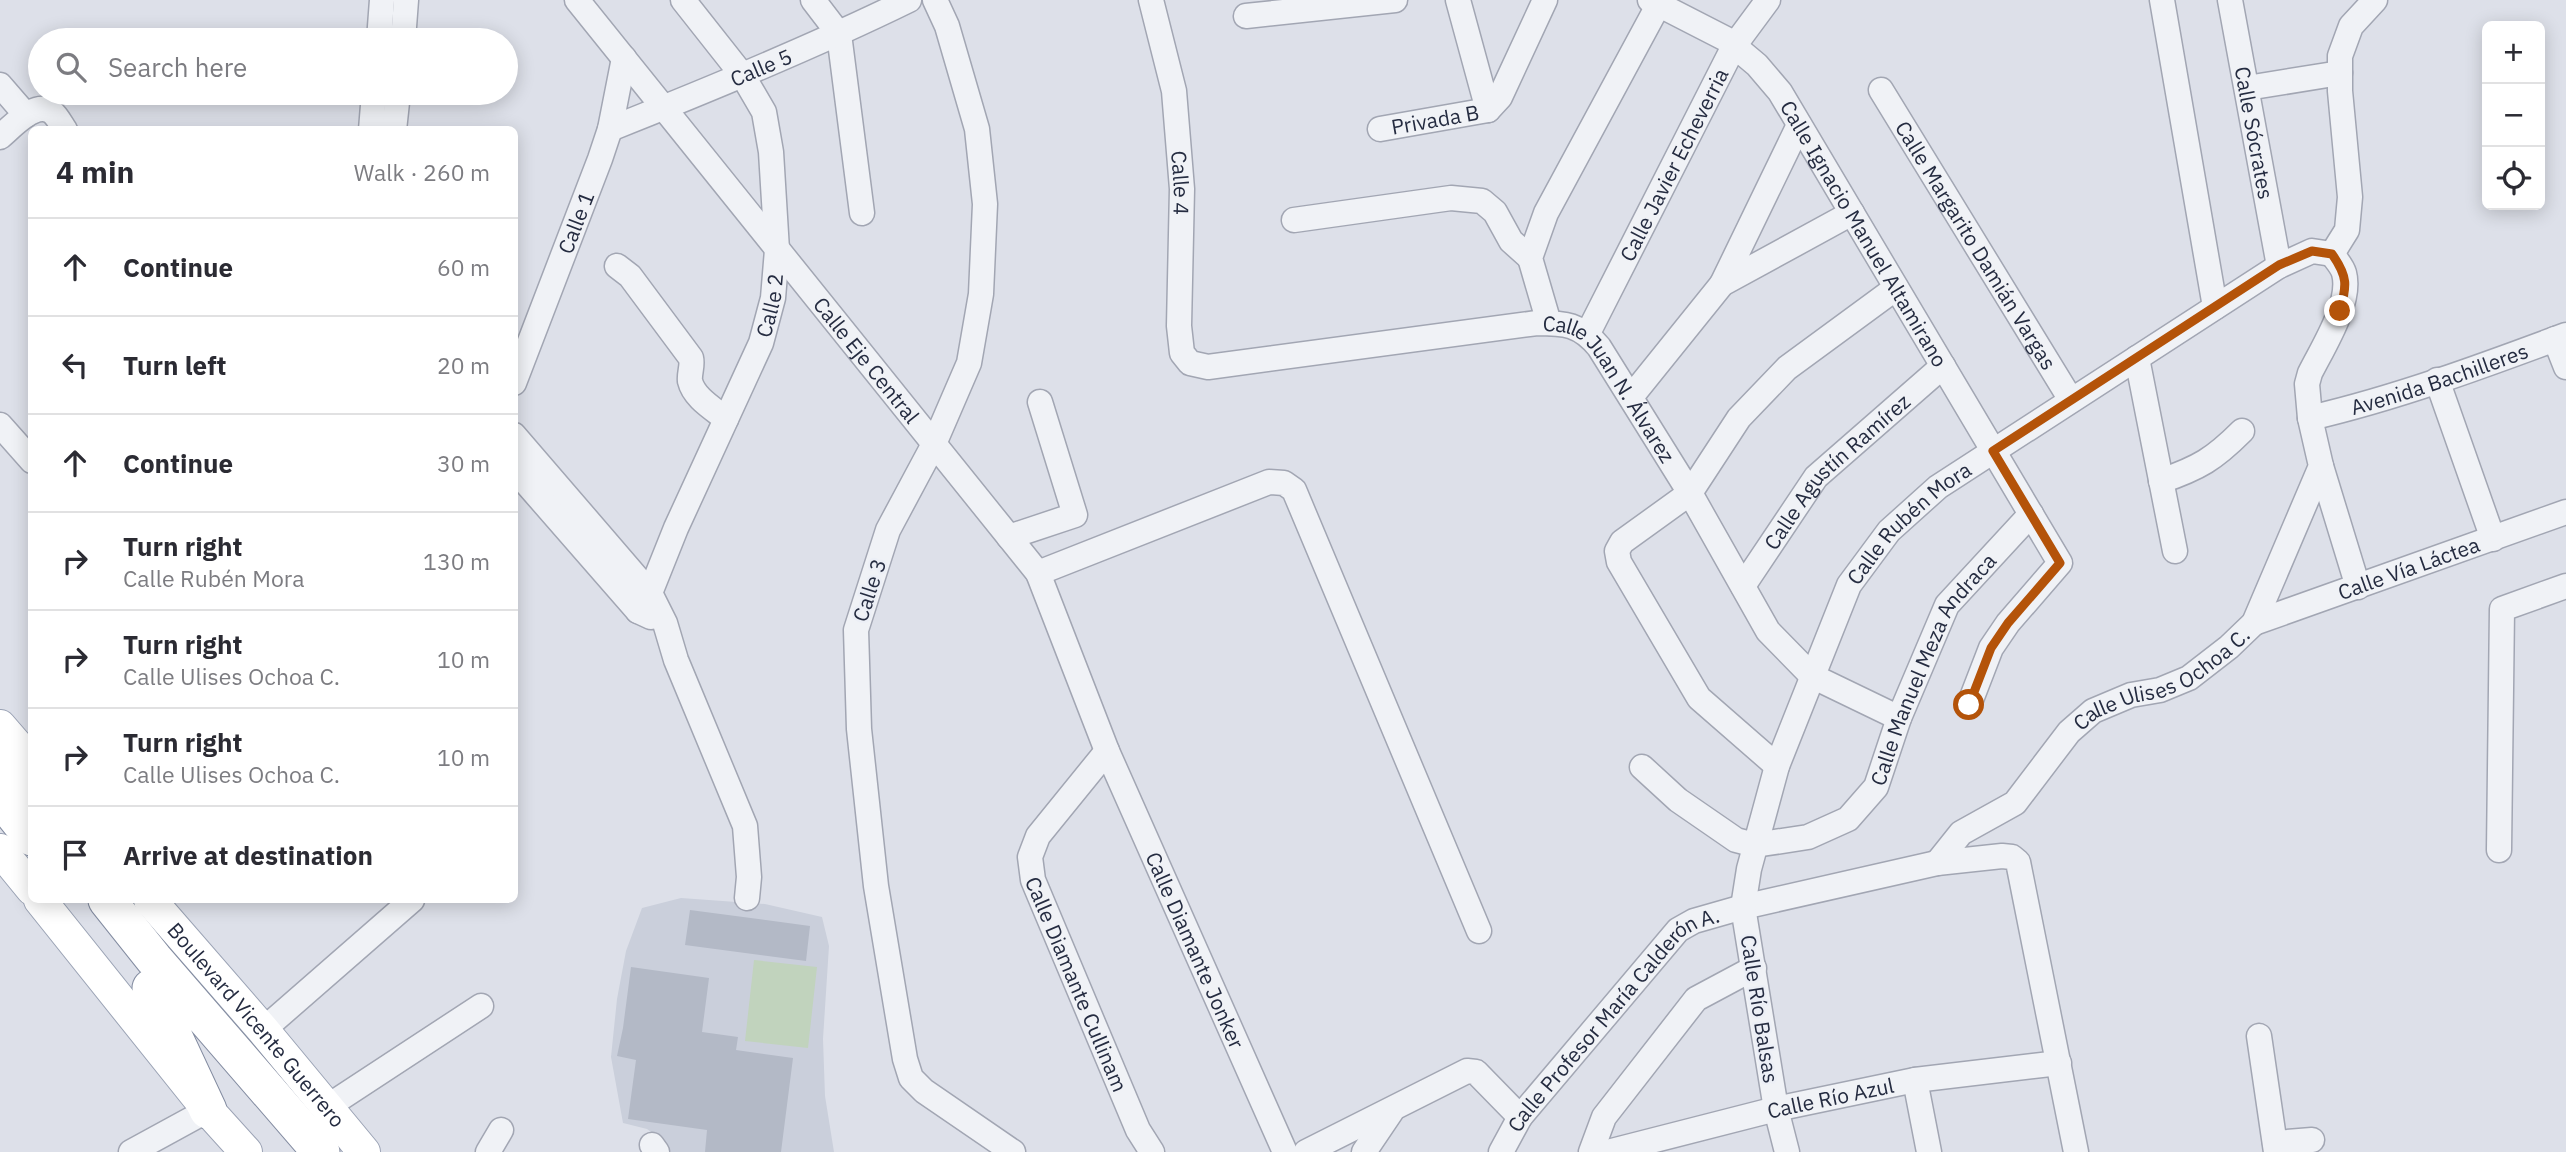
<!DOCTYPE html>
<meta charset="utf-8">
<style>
body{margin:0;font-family:"IBM Plex Sans",sans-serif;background:#f7f7f7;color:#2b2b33}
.controls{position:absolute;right:21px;top:21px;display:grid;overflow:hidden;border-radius:10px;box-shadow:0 4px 18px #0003}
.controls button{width:63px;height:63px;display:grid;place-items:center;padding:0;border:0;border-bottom:2px solid #e1e1e2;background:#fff;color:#2b2b33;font:35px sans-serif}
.stop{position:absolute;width:21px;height:21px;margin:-16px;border:5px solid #b45309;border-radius:50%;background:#fff}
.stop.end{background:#b45309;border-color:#fff;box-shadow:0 2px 7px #0008}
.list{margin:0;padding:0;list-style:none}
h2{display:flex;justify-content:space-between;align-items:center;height:91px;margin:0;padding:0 28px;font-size:30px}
h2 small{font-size:23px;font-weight:400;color:#7c7c81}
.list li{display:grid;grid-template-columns:46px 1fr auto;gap:21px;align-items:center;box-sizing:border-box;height:98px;padding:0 28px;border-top:2px solid #e1e1e2}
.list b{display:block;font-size:26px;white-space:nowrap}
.list p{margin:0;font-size:23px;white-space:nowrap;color:#7c7c81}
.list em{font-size:23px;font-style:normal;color:#7c7c81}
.icon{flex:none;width:38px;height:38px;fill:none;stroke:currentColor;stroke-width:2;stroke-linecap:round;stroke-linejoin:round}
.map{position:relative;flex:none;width:2566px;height:1152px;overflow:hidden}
.search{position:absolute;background:#fff;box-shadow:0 4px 18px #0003;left:28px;top:28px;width:490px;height:77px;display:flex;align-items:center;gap:18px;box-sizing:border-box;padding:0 24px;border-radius:38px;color:#7c7c81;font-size:26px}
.panel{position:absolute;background:#fff;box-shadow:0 4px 18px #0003;left:28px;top:126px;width:490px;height:777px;border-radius:10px}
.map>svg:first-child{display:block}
.built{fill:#cacfdb}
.green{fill:#c1d3bd}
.building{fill:#b3b9c6}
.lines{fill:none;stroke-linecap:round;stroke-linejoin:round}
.minor-casing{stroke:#a2a6b3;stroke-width:27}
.major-casing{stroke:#9ba3b5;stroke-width:34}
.highway-casing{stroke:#838ca1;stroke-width:39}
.minor{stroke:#f0f2f6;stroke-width:24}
.major{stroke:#fff;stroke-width:32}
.highway{stroke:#fff;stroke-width:37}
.route{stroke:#b45309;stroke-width:9}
.labels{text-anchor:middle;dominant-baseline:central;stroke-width:5;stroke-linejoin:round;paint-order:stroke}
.street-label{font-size:21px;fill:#252c41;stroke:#eceff6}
</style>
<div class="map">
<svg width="2566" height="1152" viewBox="0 0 2566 1152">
<rect width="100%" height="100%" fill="#dde0e9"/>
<path class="built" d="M 681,898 L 765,904 L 822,917 L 829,946 L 823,1039 L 825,1096 L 834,1152 L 671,1152 L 658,1137 L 647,1129 L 623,1123 L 611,1057 L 617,999 L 626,951 L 642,908 Z"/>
<path class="green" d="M 754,960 L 817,967 L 808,1048 L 745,1041 Z"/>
<path class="building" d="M 690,910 L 810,926 L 806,961 L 685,945 Z
M 631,967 L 709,978 L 702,1032 L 738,1037 L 736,1050 L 793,1058 L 781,1152 L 705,1152 L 707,1130 L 628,1119 L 636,1060 L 617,1056 L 623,1028 Z"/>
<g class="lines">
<defs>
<g id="minor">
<path id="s1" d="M 577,0 L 1038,573 L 1107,751 L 1285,1152"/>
<path d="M 813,0 L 839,34 L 862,213"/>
<path d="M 935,0 L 947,26 L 977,129 L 985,204 L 981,294 L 969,363 L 934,444 L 888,530 L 856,630 L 859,729 L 876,886 L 905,1059 L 911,1078 L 924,1091 L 1013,1152"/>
<path id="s2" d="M 1151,0 L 1174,91 L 1182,189 L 1179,326 L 1182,353 L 1190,363 L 1208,367 L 1537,323 C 1565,323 1580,324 1599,347 L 1690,493 L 1768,631 L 1812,676 L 1899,718"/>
<path d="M 1458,0 L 1488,110"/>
<path id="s3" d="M 1650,0 L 1726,39 L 1757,65 L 1780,92 L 2060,563 L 2008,623 L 1991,648 L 1969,705"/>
<path d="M 2162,0 L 2215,307"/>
<path id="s4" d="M 2230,0 L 2279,266"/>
<path d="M 1246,16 L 1395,0"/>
<path d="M 379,40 L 382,0"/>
<path d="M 403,40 L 406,0"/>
<path d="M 0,85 L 26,115"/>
<path d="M 2247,88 L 2340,73"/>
<path id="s5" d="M 1881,90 L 2071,400"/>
<path id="s6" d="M 610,129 C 711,89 811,48 909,0"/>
<path id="s7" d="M 1380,129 L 1488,110 L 1500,97 L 1545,0"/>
<path d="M 371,130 L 374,93"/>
<path d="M 394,130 L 398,93"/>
<path d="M 0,137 C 12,127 35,100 52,112 C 57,116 61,124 65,130"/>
<path d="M 1294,220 L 1451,198 L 1482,201 L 1495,212 L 1511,241 L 1530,258"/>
<path d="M 2332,254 L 2347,230 L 2350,197 L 2340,91 L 2340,56 L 2351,26 L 2375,0"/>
<path d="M 617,266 L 630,276 L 691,358 C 693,366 689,373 690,381 C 694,398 714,409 726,419"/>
<path d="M 1722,284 L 1799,125"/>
<path d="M 1549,323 L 1530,258 L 1546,213 L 1661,0"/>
<path id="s8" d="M 1588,333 L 1734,46 L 1768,0"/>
<path d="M 2555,339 L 2566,367"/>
<path d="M 2137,358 L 2175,551"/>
<path d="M 2437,380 L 2493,539"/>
<path id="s9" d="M 514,383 L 600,159 L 610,129 L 624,58"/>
<path d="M 1631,397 L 1722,284 L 1852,213"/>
<path id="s10" d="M 2310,418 C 2396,398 2483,366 2566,335"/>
<path d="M 0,425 L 32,461"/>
<path d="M 514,435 L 650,593 L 665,623 L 676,660 L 745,826 L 749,877 L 747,898"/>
<path d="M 2321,466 L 2358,587"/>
<path d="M 514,469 L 638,611 L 651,617"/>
<path d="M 2161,481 C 2199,468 2214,459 2242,431"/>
<path d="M 1009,537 L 1075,515 L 1040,402"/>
<path d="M 1038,573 L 1269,482 L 1284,483 L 1294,490 L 1479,931"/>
<path id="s11" d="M 1743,586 L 1816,477 L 1943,366"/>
<path id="s12" d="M 638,611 L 650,593 L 676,528 L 761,343 L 773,298 L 777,250 L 771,152 L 764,112 L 743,76 L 683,0"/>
<path id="s13" d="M 2254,623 L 2566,512"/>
<path id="s14" d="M 1107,751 L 1038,836 L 1030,857 L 1033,880 L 1138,1130 L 1152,1152"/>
<path d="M 1777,766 L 1699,698 L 1619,562 L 1617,551 L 1622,542 L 1690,493 L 1739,418 L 1787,368 L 1896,288"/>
<path id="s15" d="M 1642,767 L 1678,800 L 1736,840 L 1755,845 L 1808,837 L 1848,819 L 1876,787 L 1899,718 L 1947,605 L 2031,514"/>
<path d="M 2499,850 L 2502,609 L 2566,586"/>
<path id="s16" d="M 1937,863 L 1961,833 L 2015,803 L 2069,732 L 2093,711 L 2131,695 L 2160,690 L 2189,678 L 2229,647 L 2254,623 L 2321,466 L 2310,418 L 2307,384 L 2310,373 C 2323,347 2352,302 2344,273 C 2342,266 2336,260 2332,254"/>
<path d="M 263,1030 L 412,900"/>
<path d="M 2259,1036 L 2276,1152"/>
<path d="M 1915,1080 L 1929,1152"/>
<path d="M 327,1107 L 481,1006"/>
<path d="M 2275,1143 L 2312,1140"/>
<path d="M 652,1145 L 657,1152"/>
<path d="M 131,1152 L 208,1110"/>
<path d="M 488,1152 L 501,1130"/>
<path d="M 1306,1152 L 1467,1071 L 1476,1072 L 1520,1117"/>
<path d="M 1364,1152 L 1391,1112"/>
<path id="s17" d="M 1501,1152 L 1520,1117 L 1678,930 L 1694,921 L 1743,907 L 1937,863 L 2002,856 L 2012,857 L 2018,862 L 2076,1152"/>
<path d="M 1591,1152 L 1604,1117 L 1696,999 L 1754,968"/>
<path id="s18" d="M 1608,1152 L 1776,1109 L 1915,1080 L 2059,1063"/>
<path id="s19" d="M 1787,1152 L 1776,1109 L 1743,907 L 1749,869 L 1777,766 L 1849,585 L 1889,531 L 1938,487 L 2279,266 L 2312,251 L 2332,254"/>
</g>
<g id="major">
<path d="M 0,726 L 32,763"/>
<path d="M 0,850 L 32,889"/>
<path d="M 40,900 L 208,1110 L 246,1152"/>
<path id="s20" d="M 150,900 L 263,1030 L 364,1152"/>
</g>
<path id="highway" d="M 0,765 L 32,805
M 0,797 L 32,837
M 107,900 L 154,959 L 321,1152
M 151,988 L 208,1110"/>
</defs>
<use href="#minor" class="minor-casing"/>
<use href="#major" class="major-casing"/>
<use href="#highway" class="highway-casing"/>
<use href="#minor" class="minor"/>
<use href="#major" class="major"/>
<use href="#highway" class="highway"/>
</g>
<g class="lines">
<path class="route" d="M 1969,705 L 1991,648 L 2008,623 L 2060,563 L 1993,451 L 2279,265 L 2312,251 L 2332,254 C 2348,277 2347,285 2340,311"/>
</g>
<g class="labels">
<g class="street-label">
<text stroke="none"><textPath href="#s6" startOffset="163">Calle 5</textPath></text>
<text stroke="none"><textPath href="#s7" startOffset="56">Privada B</textPath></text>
<text stroke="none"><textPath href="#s4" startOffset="135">Calle Sócrates</textPath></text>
<text stroke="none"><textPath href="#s8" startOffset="189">Calle Javier Echeverria</textPath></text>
<text stroke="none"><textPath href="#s2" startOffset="186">Calle 4</textPath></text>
<text stroke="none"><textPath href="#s9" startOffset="172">Calle 1</textPath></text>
<text stroke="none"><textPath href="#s3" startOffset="326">Calle Ignacio Manuel Altamirano</textPath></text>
<text stroke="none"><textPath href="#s5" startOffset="182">Calle Margarito Damián Vargas</textPath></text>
<text stroke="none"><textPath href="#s12" startOffset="334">Calle 2</textPath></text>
<text stroke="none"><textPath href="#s1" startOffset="462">Calle Eje Central</textPath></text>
<text stroke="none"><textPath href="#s10" startOffset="135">Avenida Bachilleres</textPath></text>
<text stroke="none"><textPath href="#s2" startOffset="824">Calle Juan N. Álvarez</textPath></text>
<text stroke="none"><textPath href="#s11" startOffset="149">Calle Agustín Ramírez</textPath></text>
<text stroke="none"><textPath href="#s19" startOffset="676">Calle Rubén Mora</textPath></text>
<text stroke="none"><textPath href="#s13" startOffset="164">Calle Vía Láctea</textPath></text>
<text transform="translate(869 590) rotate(-72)">Calle 3</text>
<text stroke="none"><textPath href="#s15" startOffset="411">Calle Manuel Meza Andraca</textPath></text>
<text stroke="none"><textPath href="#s16" startOffset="298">Calle Ulises Ochoa C.</textPath></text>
<text stroke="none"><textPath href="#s1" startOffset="1144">Calle Diamante Jonker</textPath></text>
<text stroke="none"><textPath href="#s14" startOffset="268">Calle Diamante Cullinam</textPath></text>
<text transform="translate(1760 1009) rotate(81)">Calle Río Balsas</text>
<text stroke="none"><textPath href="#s17" startOffset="177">Calle Profesor María Calderón A.</textPath></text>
<text stroke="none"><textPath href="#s20" startOffset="164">Boulevard Vicente Guerrero</textPath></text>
<text stroke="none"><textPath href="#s18" startOffset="229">Calle Río Azul</textPath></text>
</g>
</g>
</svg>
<div class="controls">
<button>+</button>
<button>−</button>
<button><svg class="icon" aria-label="locate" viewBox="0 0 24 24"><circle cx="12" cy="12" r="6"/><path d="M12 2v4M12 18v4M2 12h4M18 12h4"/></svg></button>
</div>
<div class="stop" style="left:1969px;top:705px"></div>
<div class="stop end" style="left:2340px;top:311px"></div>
<div class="search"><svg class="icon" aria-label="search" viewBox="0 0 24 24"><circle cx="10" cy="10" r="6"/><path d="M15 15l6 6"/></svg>Search here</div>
<section class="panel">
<h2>4 min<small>Walk · 260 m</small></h2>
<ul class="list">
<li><svg class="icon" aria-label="ahead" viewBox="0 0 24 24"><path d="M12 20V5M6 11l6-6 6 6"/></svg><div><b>Continue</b></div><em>60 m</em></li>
<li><svg class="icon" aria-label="left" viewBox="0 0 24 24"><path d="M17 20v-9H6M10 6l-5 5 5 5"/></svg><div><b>Turn left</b></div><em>20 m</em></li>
<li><svg class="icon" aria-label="ahead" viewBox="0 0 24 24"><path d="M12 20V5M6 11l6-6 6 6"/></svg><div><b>Continue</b></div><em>30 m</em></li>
<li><svg class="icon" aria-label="right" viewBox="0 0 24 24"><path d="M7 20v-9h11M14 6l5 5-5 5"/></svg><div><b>Turn right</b><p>Calle Rubén Mora</p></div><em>130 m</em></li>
<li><svg class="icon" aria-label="right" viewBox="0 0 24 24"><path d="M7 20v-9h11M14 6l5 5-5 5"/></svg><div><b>Turn right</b><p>Calle Ulises Ochoa C.</p></div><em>10 m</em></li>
<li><svg class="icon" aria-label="right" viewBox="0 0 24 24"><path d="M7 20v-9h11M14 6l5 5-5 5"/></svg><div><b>Turn right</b><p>Calle Ulises Ochoa C.</p></div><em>10 m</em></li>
<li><svg class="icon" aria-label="arrive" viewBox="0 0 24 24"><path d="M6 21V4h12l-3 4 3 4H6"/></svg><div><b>Arrive at destination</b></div></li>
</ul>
</section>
</div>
